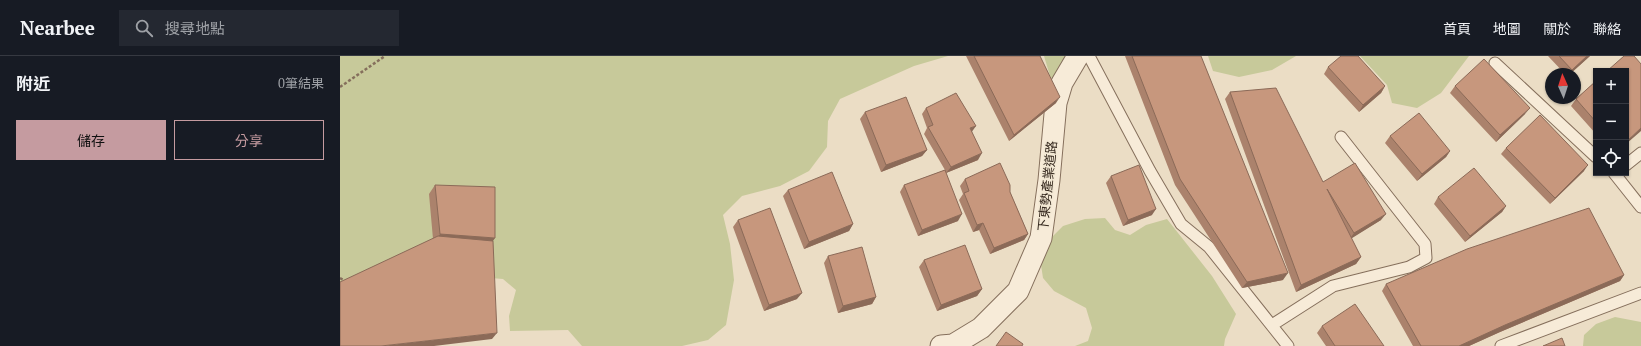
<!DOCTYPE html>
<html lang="zh-TW">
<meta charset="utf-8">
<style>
body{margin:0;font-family:"PT Serif","Noto Sans TC",serif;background:#242831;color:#f1f3f6}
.controls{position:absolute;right:12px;top:12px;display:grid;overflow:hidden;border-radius:0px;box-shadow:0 1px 3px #0004}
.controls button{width:36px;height:36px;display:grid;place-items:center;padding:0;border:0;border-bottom:1px solid #363941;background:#171b24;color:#f1f3f6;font:20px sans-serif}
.compass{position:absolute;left:1205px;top:12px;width:36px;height:36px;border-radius:50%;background:#171b24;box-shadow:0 1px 3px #0004;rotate:357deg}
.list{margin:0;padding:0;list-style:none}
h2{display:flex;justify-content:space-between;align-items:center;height:52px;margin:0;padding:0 16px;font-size:17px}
h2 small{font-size:13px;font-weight:400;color:#9ea1a6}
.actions{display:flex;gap:8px;padding:12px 16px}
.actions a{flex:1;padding:9px 0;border:1px solid #c59ba0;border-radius:0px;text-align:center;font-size:14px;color:#c59ba0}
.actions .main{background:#c59ba0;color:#111}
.icon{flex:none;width:22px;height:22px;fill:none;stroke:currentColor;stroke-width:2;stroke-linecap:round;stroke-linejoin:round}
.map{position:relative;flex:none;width:1301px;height:290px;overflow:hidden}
header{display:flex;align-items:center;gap:24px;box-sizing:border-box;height:56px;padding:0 20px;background:#171b24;border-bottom:1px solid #363941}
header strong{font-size:19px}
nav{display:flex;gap:22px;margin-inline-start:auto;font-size:14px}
.search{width:280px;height:36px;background:#242831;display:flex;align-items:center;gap:10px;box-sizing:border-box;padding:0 14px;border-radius:0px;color:#9ea1a6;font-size:15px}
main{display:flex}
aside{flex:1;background:#171b24}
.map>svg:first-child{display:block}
.green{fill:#c7c99a}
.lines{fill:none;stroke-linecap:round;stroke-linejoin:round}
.service-casing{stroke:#856f5c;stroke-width:13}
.minor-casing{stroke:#856f5c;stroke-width:23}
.path{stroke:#856f5c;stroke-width:2.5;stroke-dasharray:3 2;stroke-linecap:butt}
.service{stroke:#f7ebd8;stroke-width:11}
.minor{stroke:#f7ebd8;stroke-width:21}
.wall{fill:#ab826c}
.shaded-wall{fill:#8b6a58}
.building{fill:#c7977d;stroke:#8b6a58}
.labels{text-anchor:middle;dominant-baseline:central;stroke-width:3;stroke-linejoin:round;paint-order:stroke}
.street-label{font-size:13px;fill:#36291f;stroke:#f3e8d4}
</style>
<header>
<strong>Nearbee</strong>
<div class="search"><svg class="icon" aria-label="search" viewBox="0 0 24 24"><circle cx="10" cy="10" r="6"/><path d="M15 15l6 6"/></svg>搜尋地點</div>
<nav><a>首頁</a><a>地圖</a><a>關於</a><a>聯絡</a></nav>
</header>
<main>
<aside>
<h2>附近<small>0筆結果</small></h2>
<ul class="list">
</ul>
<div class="actions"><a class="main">儲存</a><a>分享</a></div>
</aside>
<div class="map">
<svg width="1301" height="290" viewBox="0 0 1301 290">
<rect width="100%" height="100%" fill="#ebddc5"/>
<path class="green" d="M 0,0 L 608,0 L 574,10 L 500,43 L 488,65 L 487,91 L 469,115 L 440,130 L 402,140 L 383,159 L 390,188 L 394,224 L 386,269 L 368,284 L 342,290 L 242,290 L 228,274 L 170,275 L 169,260 L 176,234 L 163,223 L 151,222 L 94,187 L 0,231 Z
M 704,0 L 731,0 L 715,27 L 710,20 Z
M 868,0 L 956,0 L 932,14 L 899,21 L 873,15 Z
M 1020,0 L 1129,0 L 1101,37 L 1077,52 L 1052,47 L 1047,29 Z
M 765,162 L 775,174 L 790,179 L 806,169 L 827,163 L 872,220 L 896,258 L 885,283 L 884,290 L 735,290 L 748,285 L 752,272 L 746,252 L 714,235 L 703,222 L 701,209 L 710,183 L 723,170 L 745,163 Z
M 1275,261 L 1301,266 L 1301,290 L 1243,290 L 1244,279 L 1256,268 Z"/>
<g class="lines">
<defs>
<path id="service" d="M 749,0 L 810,115 L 841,168 L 869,191 L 948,290
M 1155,7 L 1256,101
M 1286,109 L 1301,97
M 1274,117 L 1301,151
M 932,269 L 993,230 L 1069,211 L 1086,202 L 1085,188 L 1001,81
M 1161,290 L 1301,237"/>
<path id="minor" d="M 601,290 L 613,289 L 641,272 L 678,235 L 701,182 L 709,124 L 716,47 L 722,27 L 738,0"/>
</defs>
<use href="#service" class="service-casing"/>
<use href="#minor" class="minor-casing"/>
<path class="path" d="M 0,31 L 45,0
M 0,222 L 7,226"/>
<use href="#service" class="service"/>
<use href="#minor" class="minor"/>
</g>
<path class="wall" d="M 626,0 L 700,0 L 716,47 L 669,85 Z
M 785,0 L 861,0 L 943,224 L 902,232 L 835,129 Z
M 1208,0 L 1250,0 L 1230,18 L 1225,18 Z
M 988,11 L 1045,30 L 1041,37 L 1019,56 L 984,18 Z
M 1256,25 L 1256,78 L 1231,50 L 1236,43 Z
M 1115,30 L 1185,58 L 1156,86 L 1110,37 Z
M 890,36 L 983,126 L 1041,164 L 1011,182 L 1021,201 L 1016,208 L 956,236 L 885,43 Z
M 586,52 L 632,76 L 638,104 L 606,117 L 618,165 L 578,180 L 560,136 L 564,129 L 605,114 L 584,78 L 587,72 L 582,58 Z
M 525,56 L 587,94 L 582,100 L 541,116 L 520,63 Z
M 1050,80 L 1110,95 L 1106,101 L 1077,125 L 1045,87 Z
M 1166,92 L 1244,115 L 1210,148 L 1161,98 Z
M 771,120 L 812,159 L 783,170 L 766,127 Z
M 625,123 L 670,136 L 688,178 L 684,184 L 650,198 L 639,174 L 633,176 L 619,144 L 623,138 L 620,130 Z
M 95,129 L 153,185 L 152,283 L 93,183 L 89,138 Z
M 448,134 L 513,168 L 509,175 L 464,193 L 443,140 Z
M 1098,141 L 1166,150 L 1162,156 L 1125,186 L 1094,148 Z
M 398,164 L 457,243 L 424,255 L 393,171 Z
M 488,200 L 536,241 L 532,248 L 498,257 L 484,207 Z
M 584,204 L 642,233 L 637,240 L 597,255 L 579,211 Z
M 1284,219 L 1280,225 L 1160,276 L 1129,290 L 1073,290 L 1042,235 L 1046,228 Z
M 982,270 L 1044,290 L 986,290 L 977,277 Z"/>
<path class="shaded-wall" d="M 1247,0 L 1250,0 L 1230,18 L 1229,18 L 1232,14 Z
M 1045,30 L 1041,37 L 1019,56 L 1023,49 Z
M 720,41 L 716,47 L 669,85 L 674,79 Z
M 1190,52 L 1185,58 L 1156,86 L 1160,79 Z
M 636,70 L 631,77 L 630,72 Z
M 1301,72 L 1301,75 L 1286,88 L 1286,86 Z
M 587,94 L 582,100 L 541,116 L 546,109 Z
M 1110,95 L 1106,101 L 1077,125 L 1082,118 Z
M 642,97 L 638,104 L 606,117 L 611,111 Z
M 1248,109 L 1244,115 L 1210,148 L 1215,142 Z
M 1166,150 L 1162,156 L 1125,186 L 1130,180 Z
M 816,153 L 812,159 L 783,170 L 788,164 Z
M 622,158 L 618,165 L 578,180 L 582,174 Z
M 1046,158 L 1041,164 L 1009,184 L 1014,177 Z
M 643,167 L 639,174 L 633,176 L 637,169 Z
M 513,168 L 509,175 L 464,193 L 469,186 Z
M 100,178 L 155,182 L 149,191 L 94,187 Z
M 688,178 L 684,184 L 650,198 L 654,192 Z
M 1021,201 L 1016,208 L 956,236 L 961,229 Z
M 948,217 L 943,224 L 902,232 L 907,226 Z
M 1284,219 L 1280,225 L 1160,276 L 1129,290 L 1119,290 L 1165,269 Z
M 642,233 L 637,240 L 597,255 L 601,249 Z
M 462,237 L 457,243 L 424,255 L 429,249 Z
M 536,241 L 532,248 L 498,257 L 503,250 Z
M 157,277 L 152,283 L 94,290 L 41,290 Z"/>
<path class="building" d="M 634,0 L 700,0 L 720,41 L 674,79 Z
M 792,0 L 861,0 L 948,217 L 907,226 L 840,123 Z
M 1001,0 L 1018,0 L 1045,30 L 1023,49 L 988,11 Z
M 1219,0 L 1247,0 L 1232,14 Z
M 1284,0 L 1294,0 L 1301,8 L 1301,72 L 1286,86 L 1286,15 L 1267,15 Z
M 1144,3 L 1190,52 L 1160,79 L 1115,30 Z
M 1256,25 L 1256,66 L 1236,43 Z
M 936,32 L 983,126 L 1015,107 L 1046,158 L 1014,177 L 987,133 L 1021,201 L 961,229 L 890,36 Z
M 616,37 L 636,70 L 630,72 L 642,97 L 611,111 L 588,71 L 593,69 L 586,52 Z
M 566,41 L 587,94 L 546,109 L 525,56 Z
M 1079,57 L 1110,95 L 1082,118 L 1050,80 Z
M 1200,59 L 1248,109 L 1215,142 L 1166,92 Z
M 660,107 L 670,129 L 670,136 L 688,178 L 654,192 L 643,167 L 637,169 L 624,137 L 629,135 L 625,123 Z
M 799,109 L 816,153 L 788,164 L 771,120 Z
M 1134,112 L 1166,150 L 1130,180 L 1098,141 Z
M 605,114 L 622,158 L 582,174 L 564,129 Z
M 492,116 L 513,168 L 469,186 L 448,134 Z
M 95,129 L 155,131 L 155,182 L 100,178 Z
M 430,152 L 462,237 L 429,249 L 398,164 Z
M 1249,152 L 1284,219 L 1165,269 L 1119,290 L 1081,290 L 1046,228 L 1127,193 Z
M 98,180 L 153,185 L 157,277 L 41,290 L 0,290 L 0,226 Z
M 625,189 L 642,233 L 601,249 L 584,204 Z
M 522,191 L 536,241 L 503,250 L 488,200 Z
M 1015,248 L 1044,290 L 995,290 L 982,270 Z
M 666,276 L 683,288 L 682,290 L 656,290 Z
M 1222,282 L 1225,290 L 1203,290 Z"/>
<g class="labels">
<g class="street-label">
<text transform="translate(707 130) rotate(-84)">下東勢產業道路</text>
</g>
</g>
</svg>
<div class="controls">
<button>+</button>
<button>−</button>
<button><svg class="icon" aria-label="locate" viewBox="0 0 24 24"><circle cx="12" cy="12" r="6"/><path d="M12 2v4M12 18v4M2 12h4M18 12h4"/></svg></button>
</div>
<svg class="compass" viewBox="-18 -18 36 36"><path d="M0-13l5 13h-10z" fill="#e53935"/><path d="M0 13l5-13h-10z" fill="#9ea1a6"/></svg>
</div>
</main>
